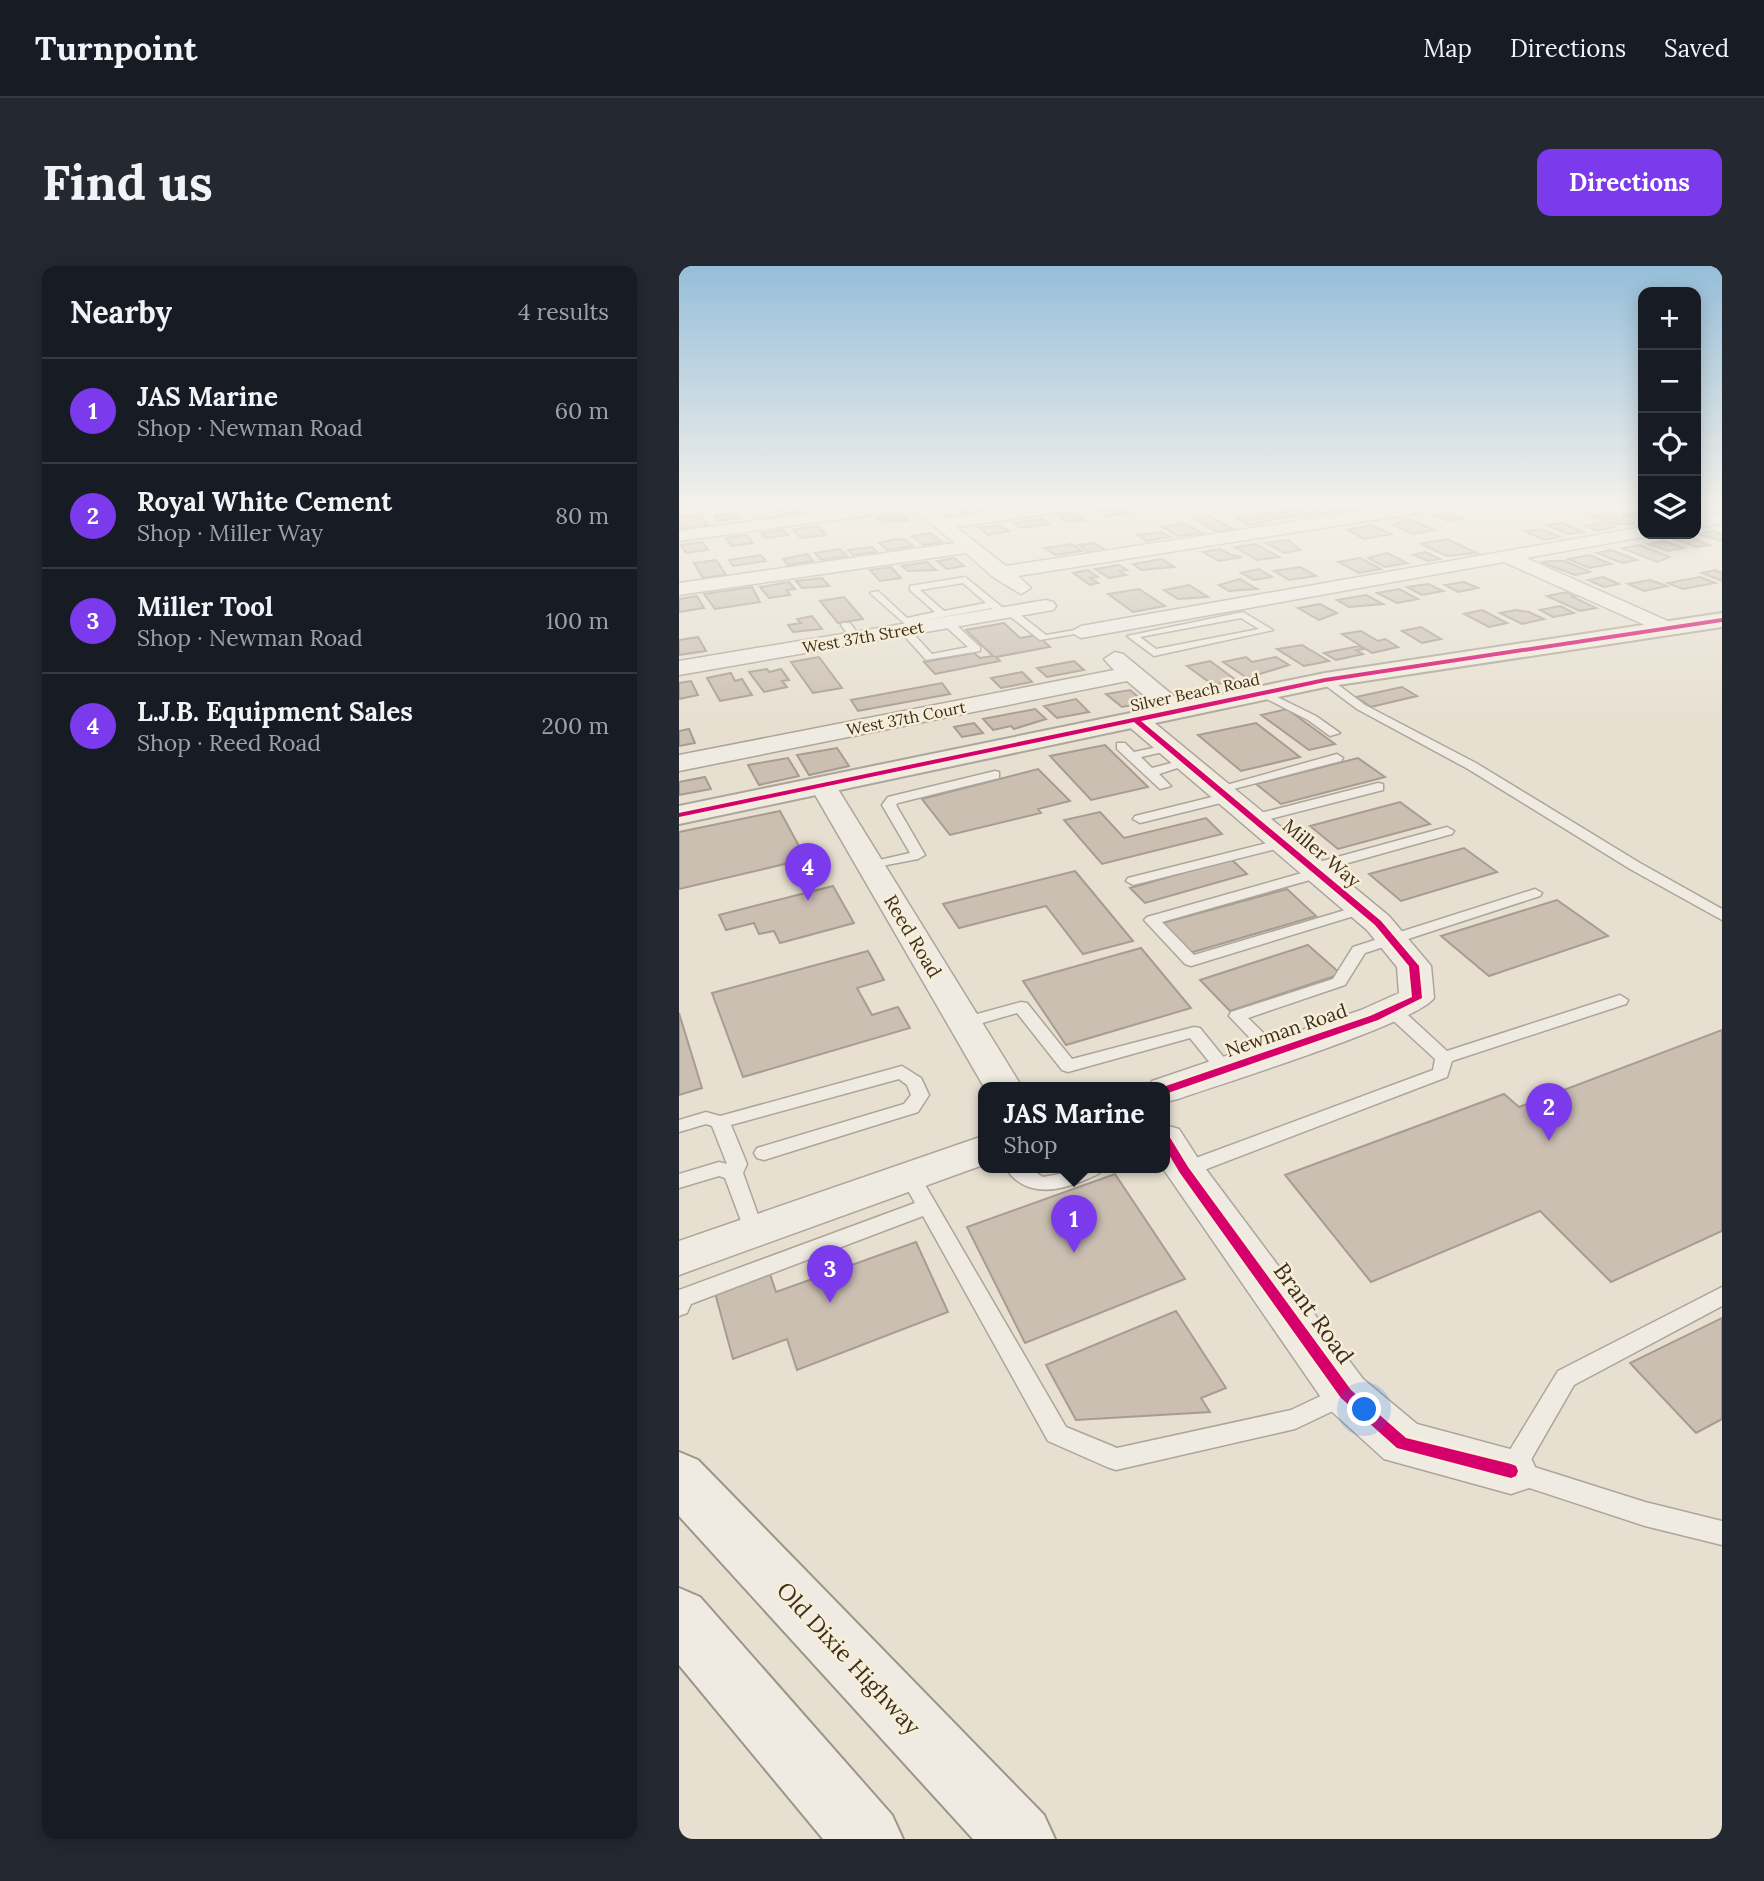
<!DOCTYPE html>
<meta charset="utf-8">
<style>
body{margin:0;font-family:Lora,serif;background:#242831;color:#f1f3f6}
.controls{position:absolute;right:21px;top:21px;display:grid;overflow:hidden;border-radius:14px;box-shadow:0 4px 18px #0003}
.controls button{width:63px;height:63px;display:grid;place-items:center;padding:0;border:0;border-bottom:2px solid #363941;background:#171b24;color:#f1f3f6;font:35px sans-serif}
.you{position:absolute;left:686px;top:1144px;width:24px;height:24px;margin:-18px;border:5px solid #fff;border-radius:50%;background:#1a73e8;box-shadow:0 0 0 10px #1a73e833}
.badge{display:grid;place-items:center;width:46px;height:46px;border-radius:50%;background:#7c3aed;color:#fff;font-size:23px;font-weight:700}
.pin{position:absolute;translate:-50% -58px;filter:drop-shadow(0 2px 4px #0008)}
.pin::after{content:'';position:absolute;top:37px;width:24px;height:21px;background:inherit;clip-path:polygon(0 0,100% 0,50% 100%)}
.popup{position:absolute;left:299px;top:816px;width:192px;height:91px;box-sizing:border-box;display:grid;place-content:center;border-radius:14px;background:#171b24;filter:drop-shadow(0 2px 5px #0005);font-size:23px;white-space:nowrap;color:#9ea1a6}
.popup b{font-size:26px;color:#f1f3f6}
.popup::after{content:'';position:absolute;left:50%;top:100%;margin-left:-14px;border:14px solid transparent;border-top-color:#171b24}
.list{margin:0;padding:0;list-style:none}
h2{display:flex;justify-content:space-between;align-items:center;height:91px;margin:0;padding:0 28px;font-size:30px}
h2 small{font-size:23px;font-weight:400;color:#9ea1a6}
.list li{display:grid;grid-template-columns:46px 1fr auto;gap:21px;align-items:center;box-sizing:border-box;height:105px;padding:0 28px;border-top:2px solid #363941}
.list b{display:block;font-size:26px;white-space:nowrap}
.list p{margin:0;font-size:23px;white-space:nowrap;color:#9ea1a6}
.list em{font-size:23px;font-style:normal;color:#9ea1a6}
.icon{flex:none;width:38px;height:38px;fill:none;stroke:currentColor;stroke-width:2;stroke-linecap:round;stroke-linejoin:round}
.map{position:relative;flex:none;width:1043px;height:1573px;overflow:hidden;border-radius:14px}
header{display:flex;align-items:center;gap:42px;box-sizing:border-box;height:98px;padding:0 35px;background:#171b24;border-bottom:2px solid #363941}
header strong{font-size:33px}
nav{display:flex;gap:38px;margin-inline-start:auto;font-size:24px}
.intro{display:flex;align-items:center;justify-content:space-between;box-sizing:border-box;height:168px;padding:0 42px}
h1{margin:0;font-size:49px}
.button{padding:18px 32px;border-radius:14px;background:#7c3aed;color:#fff;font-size:24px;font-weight:700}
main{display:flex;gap:42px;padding:0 42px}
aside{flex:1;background:#171b24;border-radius:14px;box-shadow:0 4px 18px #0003}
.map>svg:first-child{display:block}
.building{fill:#cbbfb2;stroke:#a89c90;stroke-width:2}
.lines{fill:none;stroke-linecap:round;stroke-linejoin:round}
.service-casing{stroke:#ada599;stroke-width:3}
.minor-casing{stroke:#ada599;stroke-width:3}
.tertiary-casing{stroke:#ada599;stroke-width:4}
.secondary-casing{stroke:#9c958a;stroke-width:4}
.service{fill:#efebe3;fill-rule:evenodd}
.minor{fill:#efebe3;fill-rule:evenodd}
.tertiary{fill:#efebe3;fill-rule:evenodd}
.secondary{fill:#efebe3;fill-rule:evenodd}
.cycleway-casing{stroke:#f7eed8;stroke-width:5}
.cycleway{fill:#d6006c;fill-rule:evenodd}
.labels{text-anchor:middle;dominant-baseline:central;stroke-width:5;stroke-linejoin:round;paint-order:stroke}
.far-street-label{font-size:16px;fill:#3d2e20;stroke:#f7eed8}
.street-label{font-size:19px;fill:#3d2e20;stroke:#f7eed8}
.near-street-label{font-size:23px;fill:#3d2e20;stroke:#f7eed8}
</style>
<header>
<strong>Turnpoint</strong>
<nav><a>Map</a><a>Directions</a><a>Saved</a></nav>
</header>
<div class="intro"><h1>Find us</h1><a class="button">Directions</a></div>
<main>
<aside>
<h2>Nearby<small>4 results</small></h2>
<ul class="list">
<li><span class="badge">1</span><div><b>JAS Marine</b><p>Shop · Newman Road</p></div><em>60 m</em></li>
<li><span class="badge">2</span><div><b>Royal White Cement</b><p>Shop · Miller Way</p></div><em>80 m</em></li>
<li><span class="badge">3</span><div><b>Miller Tool</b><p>Shop · Newman Road</p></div><em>100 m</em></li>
<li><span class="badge">4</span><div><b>L.J.B. Equipment Sales</b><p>Shop · Reed Road</p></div><em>200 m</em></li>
</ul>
</aside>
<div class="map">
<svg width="1043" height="1573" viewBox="0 0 1043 1573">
<rect width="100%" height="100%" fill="#e7e0d1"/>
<path class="building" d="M 119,239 L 125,246 L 101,249 L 97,244 Z
M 268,239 L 300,239 L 302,241 L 298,241 L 305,246 L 288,249 Z
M 640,239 L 662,239 L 672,244 L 655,246 Z
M 443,241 L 452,247 L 429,250 L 420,245 Z
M 625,241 L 637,243 L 646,247 L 626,250 L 611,243 Z
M 607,245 L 616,250 L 595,253 L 586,248 Z
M 962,246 L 964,256 L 943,249 Z
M 57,247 L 61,252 L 39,255 L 35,250 Z
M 395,247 L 405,254 L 388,256 L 378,249 Z
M 768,247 L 783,253 L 769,255 L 754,249 Z
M 928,247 L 957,258 L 935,258 L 912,250 Z
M 21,248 L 29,259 L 0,263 L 0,251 Z
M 578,248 L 591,255 L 570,259 L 557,252 Z
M 222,249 L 229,255 L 203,256 L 198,252 Z
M 529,250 L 554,263 L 538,266 L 514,252 Z
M 363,253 L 370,258 L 342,262 L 335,257 Z
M 729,253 L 755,264 L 734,268 L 714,259 Z
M 506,257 L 522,267 L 499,270 L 484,261 Z
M 882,257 L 905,266 L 890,268 L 867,259 Z
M 921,257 L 935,261 L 918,265 L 906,260 Z
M 321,259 L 330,265 L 309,269 L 300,262 Z
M 692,259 L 712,268 L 685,273 L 668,264 Z
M 139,260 L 147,269 L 122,272 L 114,264 Z
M 861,263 L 881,271 L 865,274 L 845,265 Z
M 104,264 L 109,269 L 87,272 L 82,267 Z
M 1035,265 L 1043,268 L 1043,275 L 1017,268 Z
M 482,266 L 491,271 L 468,275 L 459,269 Z
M 252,267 L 263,276 L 244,279 L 233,270 Z
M 68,269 L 74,277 L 52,280 L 47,272 Z
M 1008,270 L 1031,279 L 1018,281 L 995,273 Z
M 216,273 L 226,274 L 234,280 L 208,284 L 200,277 Z
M 768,273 L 798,287 L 768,290 L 742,278 Z
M 609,274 L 621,284 L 605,287 L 587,277 Z
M 985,275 L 1005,282 L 989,285 L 969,278 Z
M 23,276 L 29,284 L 7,287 L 2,279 Z
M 415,277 L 427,284 L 411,287 L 400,279 Z
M 393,278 L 403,285 L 376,289 L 366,282 Z
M 577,278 L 600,291 L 578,294 L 556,281 Z
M 960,279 L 991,291 L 978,296 L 943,282 Z
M 193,281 L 198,286 L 174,289 L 169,284 Z
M 161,283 L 168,290 L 142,294 L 136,287 Z
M 541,283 L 552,289 L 563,291 L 540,295 L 524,286 Z
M 932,284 L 958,294 L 943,297 L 918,287 Z
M 746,286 L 761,293 L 749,295 L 734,289 Z
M 708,287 L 728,297 L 706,301 L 689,292 Z
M 128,288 L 134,295 L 109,299 L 104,293 Z
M 82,289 L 87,295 L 54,300 L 50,294 Z
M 910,289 L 932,298 L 910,302 L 889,293 Z
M 275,292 L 285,300 L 268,303 L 258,295 Z
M 681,292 L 702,303 L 680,307 L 659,296 Z
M 483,293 L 495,301 L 462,304 L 454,298 Z
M 37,294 L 47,309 L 24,312 L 15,297 Z
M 871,295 L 886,295 L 911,306 L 896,309 L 862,296 Z
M 248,296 L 257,304 L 229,305 L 223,300 Z
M 440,299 L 448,304 L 440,305 L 447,309 L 430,312 L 416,303 Z
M 212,301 L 222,312 L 201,315 L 191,304 Z
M 621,301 L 637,310 L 610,314 L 595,305 Z
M 580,303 L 593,311 L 575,314 L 562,307 Z
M 409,304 L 419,311 L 411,312 L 419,317 L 411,319 L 394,307 Z
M 1036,304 L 1043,307 L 1043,315 L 1023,307 Z
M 924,311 L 940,318 L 925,321 L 909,314 Z
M 1021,311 L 1036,317 L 1004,323 L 989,317 Z
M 143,312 L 150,320 L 123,322 L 117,315 Z
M 561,313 L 578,323 L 550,325 L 540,319 Z
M 971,314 L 988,320 L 965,325 L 949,318 Z
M 110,316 L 116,323 L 108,324 L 111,329 L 90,332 L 81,321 Z
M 785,316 L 799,322 L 779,326 L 766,319 Z
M 749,318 L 764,325 L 743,329 L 728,321 Z
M 510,319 L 529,331 L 499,333 L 485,324 Z
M 73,321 L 81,336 L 36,343 L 25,328 Z
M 460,323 L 486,340 L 454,346 L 429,328 Z
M 720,323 L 739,333 L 718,337 L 698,327 Z
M 888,326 L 895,330 L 892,330 L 917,342 L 901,345 L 868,330 Z
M 687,329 L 704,338 L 670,341 L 658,334 Z
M 18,330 L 25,342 L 0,346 L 0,333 Z
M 165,331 L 184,353 L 159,357 L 141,335 Z
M 641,338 L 658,347 L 640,354 L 619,342 Z
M 881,340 L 895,347 L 874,351 L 861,344 Z
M 803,344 L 828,357 L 810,361 L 785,348 Z
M 837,344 L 850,346 L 865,353 L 843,358 L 821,347 Z
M 133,350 L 143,363 L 114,366 L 109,359 L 122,357 L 118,353 Z
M 325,357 L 341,372 L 358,369 L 371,381 L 317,391 L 321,395 L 256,408 L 245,396 L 295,387 L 301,392 L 314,390 L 287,364 Z
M 742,361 L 762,373 L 743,377 L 723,365 Z
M 682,365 L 699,375 L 706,373 L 719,381 L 693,387 L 663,368 Z
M 19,371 L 27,385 L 0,389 L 0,374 Z
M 623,379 L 650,395 L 625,400 L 598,383 Z
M 680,380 L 685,383 L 677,384 L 684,388 L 657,394 L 645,387 Z
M 140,391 L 163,422 L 134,427 L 112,396 Z
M 567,391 L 573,396 L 597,391 L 610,399 L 568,412 L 544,396 Z
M 395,395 L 405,404 L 368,411 L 358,402 Z
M 531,395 L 557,414 L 534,419 L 508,400 Z
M 88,403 L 90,406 L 102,403 L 110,414 L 103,415 L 108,421 L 85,426 L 70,406 Z
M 343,406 L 353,416 L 322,422 L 312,412 Z
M 52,407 L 56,415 L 63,413 L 73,429 L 41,435 L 28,412 Z
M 12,415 L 19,429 L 0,433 L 0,417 Z
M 263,417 L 271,428 L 179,445 L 172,434 Z
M 723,421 L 738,430 L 692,441 L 677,431 Z
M 451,424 L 466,437 L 443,441 L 427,428 Z
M 397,433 L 410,446 L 378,452 L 365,440 Z
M 356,443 L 367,453 L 335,463 L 332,460 L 314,464 L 304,453 Z
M 608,443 L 656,478 L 630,484 L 582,449 Z
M 295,457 L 304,467 L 283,471 L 275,461 Z
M 577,457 L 621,491 L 562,505 L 519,469 Z
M 10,463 L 16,477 L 0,480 L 0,465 Z
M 426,479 L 469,521 L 412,534 L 371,490 Z
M 158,482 L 170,500 L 130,509 L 118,489 Z
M 109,492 L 120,510 L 80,519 L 69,499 Z
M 679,492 L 706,511 L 602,538 L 577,518 Z
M 359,503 L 391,535 L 359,543 L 362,547 L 271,569 L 243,533 Z
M 26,511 L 32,523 L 0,529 L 0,516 Z
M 721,536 L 751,558 L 659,583 L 631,560 Z
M 101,545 L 127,593 L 0,623 L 0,566 Z
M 421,546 L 445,572 L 527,552 L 543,568 L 423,598 L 385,554 Z
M 785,582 L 818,606 L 722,635 L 690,608 Z
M 552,593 L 568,608 L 466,637 L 451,622 Z
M 396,605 L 454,675 L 404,688 L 367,640 L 280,662 L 264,638 Z
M 154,620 L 175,657 L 101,677 L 95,665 L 80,668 L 75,657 L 47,664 L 40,649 Z
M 608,623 L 637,650 L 507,688 L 480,658 Z
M 878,634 L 929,670 L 810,710 L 762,670 Z
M 629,679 L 662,708 L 551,745 L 521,714 Z
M 462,682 L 512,742 L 387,779 L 344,715 Z
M 189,685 L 205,714 L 178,722 L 193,749 L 219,741 L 231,762 L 64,811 L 33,727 Z
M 0,747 L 23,822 L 0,829 Z
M 1043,764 L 1043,965 L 932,1016 L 861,945 L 692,1016 L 606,909 L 825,828 L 840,841 Z
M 436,908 L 506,1013 L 346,1077 L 288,961 Z
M 237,976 L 269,1046 L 118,1104 L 108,1073 L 54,1093 L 36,1027 L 91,1008 L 97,1026 Z
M 497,1045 L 547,1122 L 522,1132 L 531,1146 L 397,1154 L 367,1099 Z
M 1043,1052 L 1043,1153 L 1017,1167 L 951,1097 Z"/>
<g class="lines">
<defs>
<path id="service" d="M 286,311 L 328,345 L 335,344 L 367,369 L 402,363 L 407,366 L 361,374 L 328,348 L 321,349 L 313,342 L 226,358 L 191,327 L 199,325 L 228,352 L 256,346 L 231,324 L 231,320 ZM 284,317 L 307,337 L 265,345 L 241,324 Z
M 564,346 L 594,364 L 475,390 L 448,370 ZM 562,352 L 580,363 L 477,383 L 461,371 Z
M 265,355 L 273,355 L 301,381 L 301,385 L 247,394 L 220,364 L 229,362 L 253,388 L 289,381 L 265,359 Z
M 163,357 L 171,357 L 182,372 L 181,374 L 173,374 L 162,359 Z
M 642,412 L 650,412 L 686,439 L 797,497 L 961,597 L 1043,643 L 1043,654 L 951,603 L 789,503 L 678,443 L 642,416 Z
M 584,424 L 637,450 L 661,467 L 651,470 L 629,454 L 580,429 L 578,427 Z
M 438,477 L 446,477 L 455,486 L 493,478 L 493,484 L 462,491 L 473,502 L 508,493 L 514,497 L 480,508 L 492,520 L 481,523 L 438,483 Z
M 658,488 L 664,492 L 662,495 L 539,527 L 533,523 Z
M 316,505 L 320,506 L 320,512 L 219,537 L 217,539 L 246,589 L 239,593 L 187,603 L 187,597 L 231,587 L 203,539 L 209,531 Z
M 699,517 L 704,518 L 704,524 L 575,557 L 568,553 L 570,550 Z
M 549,527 L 554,528 L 554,534 L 461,557 L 454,553 L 456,550 Z
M 768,561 L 775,565 L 773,568 L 644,604 L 647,607 L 645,610 L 483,656 L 515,689 L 683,639 L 690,643 L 688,646 L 512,700 L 506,698 L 465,654 L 468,651 L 630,605 L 627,602 L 629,599 Z
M 604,573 L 611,577 L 609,580 L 454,619 L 447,615 L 449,612 Z
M 856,623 L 863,627 L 861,630 L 686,687 L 666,719 L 569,752 L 601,783 L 604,787 L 601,791 L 589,791 L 550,750 L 552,746 L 654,713 L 674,681 Z
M 941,729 L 949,734 L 947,738 L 773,795 L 768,811 L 512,909 L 498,909 L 495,904 L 498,899 L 754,804 L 756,793 L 707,748 L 705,744 L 707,740 L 719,740 L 768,785 Z
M 342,736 L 348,737 L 393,793 L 515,761 L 521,762 L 555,804 L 552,808 L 540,808 L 511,772 L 389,806 L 383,804 L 338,747 L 286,762 L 278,757 L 280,753 Z
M 223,800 L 242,812 L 250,829 L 239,846 L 85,894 L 78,892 L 75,887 L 78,882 L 225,838 L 232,829 L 228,819 L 220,813 L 52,859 L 68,898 L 64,907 L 85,966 L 82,971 L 75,974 L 68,971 L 46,912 L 40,910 L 0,922 L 0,908 L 40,896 L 48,898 L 33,860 L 27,858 L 0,866 L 0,854 L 27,846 L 41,850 Z
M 326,901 L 348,901 L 364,911 L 381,908 L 399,901 L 427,901 C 422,908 415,910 408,913 C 379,926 345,932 326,901 Z
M 231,903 L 238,905 L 387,1161 L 438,1182 L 612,1144 L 667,1118 L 675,1121 L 679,1128 L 675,1135 L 616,1163 L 437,1204 L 428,1201 L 369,1175 L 244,950 L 12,1038 L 8,1047 L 0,1050 L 0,1024 L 236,937 L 221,910 L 224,905 Z
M 1043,1021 L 1043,1040 L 895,1119 L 849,1199 L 966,1236 L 1043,1255 L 1043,1279 L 966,1260 L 823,1213 L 820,1205 L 823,1197 L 879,1105 Z"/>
<path id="minor" d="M 194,239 L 249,239 L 266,252 L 361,239 L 405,239 L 397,244 L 277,261 L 327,300 L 723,239 L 764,239 L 756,244 L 339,310 L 352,322 L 342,328 L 314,311 L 287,287 L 0,329 L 0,317 L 276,277 L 234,243 L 0,275 L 0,265 Z
M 1043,247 L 1043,257 L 1017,262 L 1017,252 Z
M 964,261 L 964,268 L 970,270 L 847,292 L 1000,360 L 1004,364 L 1000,368 L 986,368 L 825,296 L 402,372 L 391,366 L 402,360 Z
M 367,334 L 374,336 L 377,340 L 374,344 L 0,409 L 0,395 Z
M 436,386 L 444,388 L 507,440 L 510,445 L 507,450 L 489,450 L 448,415 L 0,505 L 0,489 L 435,404 L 425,393 Z
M 457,447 L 466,449 L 710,650 L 752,700 L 755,732 C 738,757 541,818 499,833 L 486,836 L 486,821 L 469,821 L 473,815 L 682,744 L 720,727 L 718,701 L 688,664 L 448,459 L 445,454 L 448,449 Z
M 144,512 L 154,514 L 157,520 L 343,821 L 305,821 L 131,520 L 134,514 Z
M 486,859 L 500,863 L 520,894 L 684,1113 L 738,1158 L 850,1188 L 858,1205 L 850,1222 L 832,1228 L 705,1193 L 650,1143 L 483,901 L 486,901 Z
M 304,870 L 304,899 L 0,1009 L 0,975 Z"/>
<path id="tertiary" d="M 1043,347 L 1043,361 L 646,421 L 0,558 L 0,540 L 646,407 Z"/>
<path id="secondary" d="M 0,1186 L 19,1194 L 365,1549 L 376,1573 L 294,1573 L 0,1250 Z
M 0,1322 L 21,1331 L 213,1549 L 224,1573 L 144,1573 L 0,1399 Z"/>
</defs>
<use href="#service" class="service-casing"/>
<use href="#minor" class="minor-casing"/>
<use href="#tertiary" class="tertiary-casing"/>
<use href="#secondary" class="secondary-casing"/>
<use href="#service" class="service"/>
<use href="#minor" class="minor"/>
<use href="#tertiary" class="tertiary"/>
<use href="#secondary" class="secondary"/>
<defs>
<path id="cycleway" d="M 1043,352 L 1043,356 L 646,416 L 462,455 L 702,655 L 740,700 L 743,732 L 699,754 L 486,828 L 486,821 L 484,821 L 691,750 L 733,731 L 730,700 L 696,659 L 455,456 L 0,551 L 0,547 L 646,412 Z
M 486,869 L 490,870 L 509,901 L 672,1124 L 727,1172 L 832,1198 L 837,1200 L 839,1205 L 837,1210 L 832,1212 L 718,1182 L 662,1132 L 501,907 L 486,882 Z"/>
</defs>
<use href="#cycleway" class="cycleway-casing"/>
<use href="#cycleway" class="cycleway"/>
</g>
<linearGradient id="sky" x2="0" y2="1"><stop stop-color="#96bed9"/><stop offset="0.52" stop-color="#f4f1ea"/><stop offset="1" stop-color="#f4f1ea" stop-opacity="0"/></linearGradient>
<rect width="1043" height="459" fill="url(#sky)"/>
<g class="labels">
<g class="far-street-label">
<text transform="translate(184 371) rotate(-10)">West 37th Street</text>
<text transform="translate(516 426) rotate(-12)">Silver Beach Road</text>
<text transform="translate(227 452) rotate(-11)">West 37th Court</text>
</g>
<g class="street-label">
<text transform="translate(643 587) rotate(40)">Miller Way</text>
<text transform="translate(234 670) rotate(59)">Reed Road</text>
<text transform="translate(607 764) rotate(-19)">Newman Road</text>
</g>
<g class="near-street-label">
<text transform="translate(635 1047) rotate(54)">Brant Road</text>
<text transform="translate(170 1392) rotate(47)">Old Dixie Highway</text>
</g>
</g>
</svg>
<div class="controls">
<button>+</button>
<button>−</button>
<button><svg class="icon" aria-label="locate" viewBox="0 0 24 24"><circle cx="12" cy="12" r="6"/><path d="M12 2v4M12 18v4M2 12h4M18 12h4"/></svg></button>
<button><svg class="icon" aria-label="layers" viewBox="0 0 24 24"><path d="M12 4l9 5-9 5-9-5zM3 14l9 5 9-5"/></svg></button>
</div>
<div class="you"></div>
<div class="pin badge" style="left:395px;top:987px">1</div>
<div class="popup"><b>JAS Marine</b>Shop</div>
<div class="pin badge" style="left:870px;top:875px">2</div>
<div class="pin badge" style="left:151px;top:1037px">3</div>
<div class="pin badge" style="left:129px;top:635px">4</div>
</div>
</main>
